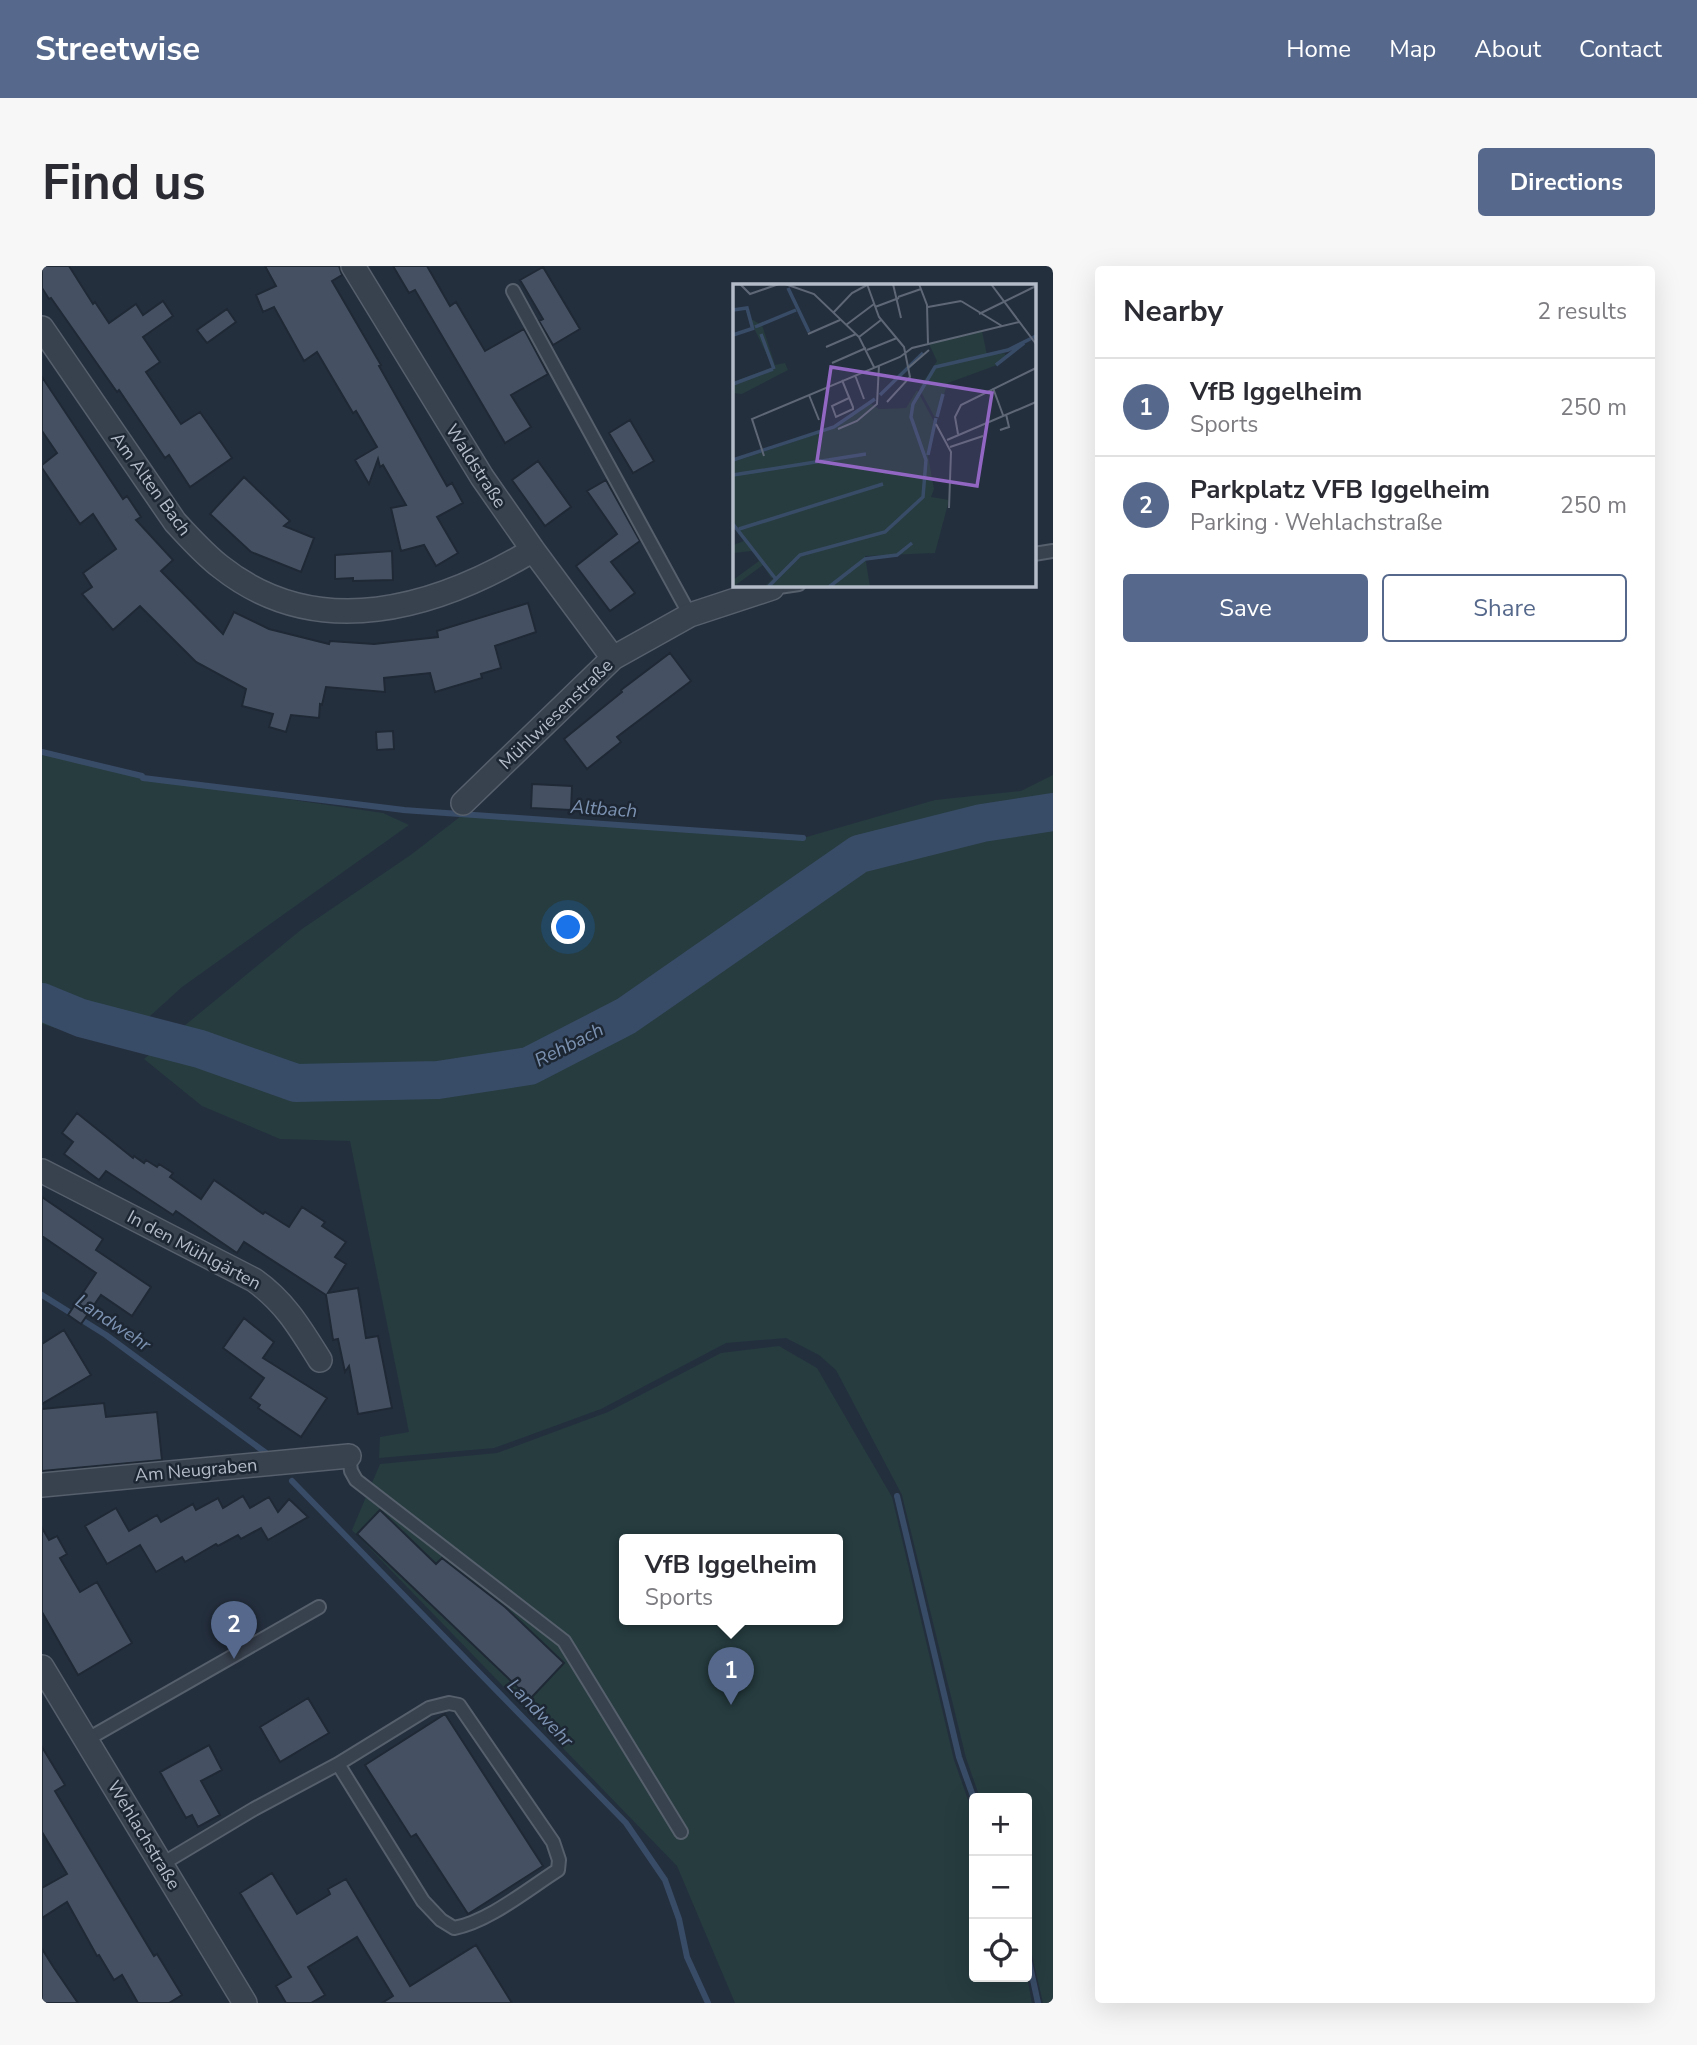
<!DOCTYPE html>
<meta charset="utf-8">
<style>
body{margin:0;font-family:"Nunito Sans",sans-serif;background:#f7f7f7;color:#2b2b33}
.controls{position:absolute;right:21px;bottom:21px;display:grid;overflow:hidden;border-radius:7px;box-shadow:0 7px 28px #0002}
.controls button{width:63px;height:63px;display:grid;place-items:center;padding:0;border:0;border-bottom:2px solid #e1e1e2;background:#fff;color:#2b2b33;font:35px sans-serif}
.you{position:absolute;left:527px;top:662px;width:24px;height:24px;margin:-18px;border:5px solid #fff;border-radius:50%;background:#1a73e8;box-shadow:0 0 0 10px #1a73e833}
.badge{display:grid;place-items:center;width:46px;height:46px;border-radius:50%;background:#56698c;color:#fff;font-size:23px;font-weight:700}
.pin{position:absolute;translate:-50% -58px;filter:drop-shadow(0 2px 4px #0008)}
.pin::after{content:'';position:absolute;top:37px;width:24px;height:21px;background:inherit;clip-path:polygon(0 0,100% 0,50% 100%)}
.popup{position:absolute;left:577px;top:1268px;width:224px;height:91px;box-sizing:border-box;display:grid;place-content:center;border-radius:7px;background:#fff;filter:drop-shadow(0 2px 5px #0005);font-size:23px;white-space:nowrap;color:#7c7c81}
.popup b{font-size:26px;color:#2b2b33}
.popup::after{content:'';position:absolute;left:50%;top:100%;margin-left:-14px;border:14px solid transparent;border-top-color:#fff}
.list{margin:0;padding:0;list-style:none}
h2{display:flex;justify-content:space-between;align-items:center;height:91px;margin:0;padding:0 28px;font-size:30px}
h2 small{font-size:23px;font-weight:400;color:#7c7c81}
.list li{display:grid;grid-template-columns:46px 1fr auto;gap:21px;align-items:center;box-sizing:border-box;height:98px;padding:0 28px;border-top:2px solid #e1e1e2}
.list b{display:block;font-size:26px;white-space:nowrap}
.list p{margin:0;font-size:23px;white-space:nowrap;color:#7c7c81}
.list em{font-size:23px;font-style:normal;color:#7c7c81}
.actions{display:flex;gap:14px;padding:21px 28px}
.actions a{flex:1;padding:16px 0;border:2px solid #56698c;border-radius:7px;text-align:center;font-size:24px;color:#56698c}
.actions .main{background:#56698c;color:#fff}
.icon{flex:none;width:38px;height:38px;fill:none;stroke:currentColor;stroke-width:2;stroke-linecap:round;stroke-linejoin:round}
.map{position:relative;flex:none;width:1011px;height:1737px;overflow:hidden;border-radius:7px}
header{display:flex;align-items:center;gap:42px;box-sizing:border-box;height:98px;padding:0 35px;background:#56698c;color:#fff}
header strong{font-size:33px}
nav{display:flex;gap:38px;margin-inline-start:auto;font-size:24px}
.intro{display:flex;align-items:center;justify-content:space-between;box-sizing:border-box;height:168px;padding:0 42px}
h1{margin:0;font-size:49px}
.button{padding:18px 32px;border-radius:7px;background:#56698c;color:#fff;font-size:24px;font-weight:700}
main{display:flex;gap:42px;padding:0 42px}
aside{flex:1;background:#fff;border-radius:7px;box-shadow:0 7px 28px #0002}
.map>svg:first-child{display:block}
.green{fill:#263c3f;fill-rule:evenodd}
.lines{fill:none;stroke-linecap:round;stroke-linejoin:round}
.stream{stroke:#394c67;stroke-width:6}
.river{stroke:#394c67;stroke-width:38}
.building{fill:#455162;stroke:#1f2835;stroke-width:2}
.service-casing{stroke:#565f6c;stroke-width:16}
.minor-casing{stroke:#565f6c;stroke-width:26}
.service{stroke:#38414e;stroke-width:12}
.minor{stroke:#38414e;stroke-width:23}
.labels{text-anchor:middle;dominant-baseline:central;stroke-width:5;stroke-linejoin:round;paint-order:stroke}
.street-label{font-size:18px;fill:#b4bcc9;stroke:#1d2633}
.water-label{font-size:19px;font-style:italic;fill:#7c92b1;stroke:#1d2633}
.inset-river{fill:none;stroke:#394c67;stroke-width:3.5}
.inset-road{fill:none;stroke:#5e6776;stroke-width:2}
.view{fill:#9266c3;fill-opacity:0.15;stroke:#9266c3;stroke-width:3.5}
.inset-edge{fill:none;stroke:#b4bcc9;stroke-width:3.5}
</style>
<header>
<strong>Streetwise</strong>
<nav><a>Home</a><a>Map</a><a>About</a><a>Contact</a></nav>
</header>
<div class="intro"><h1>Find us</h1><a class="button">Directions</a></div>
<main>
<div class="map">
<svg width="1011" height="1737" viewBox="0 0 1011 1737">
<rect width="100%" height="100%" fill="#242f3e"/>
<path class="green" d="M 0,486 L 101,512 L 341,547 L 367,559 L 140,721 L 75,780 L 0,758 Z
M 1011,509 L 1011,1737 L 1001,1737 L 985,1667 L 985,1532 L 938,1532 L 924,1492 L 860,1229 L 794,1104 L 777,1089 L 744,1072 L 684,1077 L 559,1143 L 452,1182 L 337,1192 L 338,1171 L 367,1166 L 308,875 L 238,873 L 160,840 L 102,793 L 260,663 L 370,588 L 419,550 L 761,572 L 893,534 L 979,525 Z
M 737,1080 L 775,1102 L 850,1231 L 912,1494 L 932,1551 L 932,1711 L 985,1711 L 990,1737 L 693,1737 L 635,1600 L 310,1264 L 338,1198 L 455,1187 L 566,1146 L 679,1087 ZM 582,1273 L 796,1273 L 796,1353 L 582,1353 Z"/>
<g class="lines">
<path class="stream" d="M 0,486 L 100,510
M 101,512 L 362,544
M 361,544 L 761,572
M 0,1029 L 64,1069 L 224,1187
M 250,1215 L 584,1557 L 623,1614 L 637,1653 L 645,1691 L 666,1737
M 855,1230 L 917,1491 L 932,1533
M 985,1686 L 996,1737"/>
<path class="river" d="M 0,736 L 39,752 L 158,783 L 254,817 L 396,814 L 487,800 L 584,750 L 817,588 L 940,557 L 1011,546"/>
</g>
<path class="building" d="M 0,0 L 27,0 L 51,38 L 53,36 L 67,57 L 94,38 L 101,49 L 121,35 L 131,50 L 101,71 L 118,96 L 104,106 L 139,158 L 158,146 L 190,192 L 148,221 L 127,189 L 123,192 L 77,124 L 75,126 L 9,32 L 7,33 L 0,22 Z
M 223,0 L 297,0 L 300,9 L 290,15 L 339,99 L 337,100 L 405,220 L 410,217 L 421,237 L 395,251 L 416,287 L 394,300 L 382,279 L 359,285 L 349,242 L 364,239 L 341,199 L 338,201 L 336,193 L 327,218 L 313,194 L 335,181 L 314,145 L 311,147 L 275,86 L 262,95 L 232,41 L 221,46 L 214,29 L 234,20 Z
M 351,0 L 385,0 L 408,40 L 414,36 L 443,85 L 482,63 L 506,108 L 469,129 L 489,161 L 463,177 L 373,24 L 367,27 Z
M 501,1 L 538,63 L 511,79 L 497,55 L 501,53 L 478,14 Z
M 185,43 L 194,56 L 165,77 L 155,64 Z
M 0,111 L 81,233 L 85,230 L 99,251 L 94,254 L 131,294 L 119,305 L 181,368 L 192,346 L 227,363 L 287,378 L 288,375 L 332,378 L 396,371 L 395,365 L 486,337 L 494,366 L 453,380 L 459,402 L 439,408 L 440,412 L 393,426 L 388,407 L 342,412 L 343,426 L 284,421 L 280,439 L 278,438 L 277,452 L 249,449 L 244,466 L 227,461 L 231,448 L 200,440 L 204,423 L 154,396 L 98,340 L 71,364 L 40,328 L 50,321 L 41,307 L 74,283 L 51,248 L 38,258 L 0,202 L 0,199 L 15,187 L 0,165 Z
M 588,154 L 612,195 L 591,207 L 567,167 Z
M 496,195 L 529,241 L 503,260 L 470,214 Z
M 202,211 L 248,255 L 242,260 L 272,272 L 259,306 L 209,286 L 168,248 Z
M 564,214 L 598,275 L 569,296 L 593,327 L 568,345 L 534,300 L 575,268 L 545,225 Z
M 350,285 L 351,314 L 311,315 L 311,312 L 293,313 L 293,289 Z
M 628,387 L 649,415 L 575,471 L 579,476 L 545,503 L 522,473 L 580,426 L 579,424 Z
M 351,465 L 352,483 L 335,484 L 334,466 Z
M 490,518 L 530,520 L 529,544 L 489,542 Z
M 35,847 L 91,892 L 92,890 L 102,897 L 104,894 L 115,901 L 117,898 L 131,907 L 128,911 L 159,933 L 172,914 L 221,948 L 223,946 L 247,961 L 260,941 L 283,956 L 280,960 L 304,976 L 293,991 L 304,998 L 286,1027 L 316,1022 L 324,1072 L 336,1070 L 350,1142 L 316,1148 L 307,1100 L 303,1106 L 296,1073 L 291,1074 L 284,1029 L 202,976 L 195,987 L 134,945 L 131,949 L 64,905 L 57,914 L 22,888 L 31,876 L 20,867 Z
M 0,931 L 61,973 L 54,984 L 109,1021 L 90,1050 L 59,1029 L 39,1058 L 26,1049 L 54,1007 L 0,970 Z
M 202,1052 L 232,1076 L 221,1092 L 285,1132 L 259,1171 L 216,1142 L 218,1139 L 208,1132 L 222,1112 L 181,1082 Z
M 22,1064 L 49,1109 L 0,1138 L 0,1078 Z
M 62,1137 L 64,1151 L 115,1146 L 120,1194 L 0,1205 L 0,1143 Z
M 201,1230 L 208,1242 L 227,1231 L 236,1246 L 247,1233 L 266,1251 L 226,1274 L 219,1262 L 199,1273 L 196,1269 L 176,1280 L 174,1278 L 143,1296 L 140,1291 L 114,1306 L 98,1279 L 65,1298 L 43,1260 L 74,1242 L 87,1265 L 115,1249 L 119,1256 L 151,1238 L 154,1244 L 176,1232 L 181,1242 Z
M 338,1244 L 394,1298 L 400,1292 L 463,1341 L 522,1397 L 488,1433 L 315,1268 Z
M 0,1262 L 7,1274 L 15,1270 L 25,1288 L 18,1292 L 38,1326 L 55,1316 L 90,1377 L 36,1409 L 0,1346 Z
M 266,1432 L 287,1467 L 238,1496 L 218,1461 Z
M 403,1448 L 501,1600 L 426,1648 L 374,1568 L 369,1571 L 323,1499 Z
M 167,1479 L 180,1504 L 159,1515 L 178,1549 L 156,1561 L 150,1549 L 144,1552 L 118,1506 Z
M 0,1481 L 23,1519 L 13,1525 L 112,1690 L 115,1688 L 140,1729 L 127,1737 L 96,1737 L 80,1709 L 72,1714 L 57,1689 L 55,1690 L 25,1636 L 0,1652 L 0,1622 L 25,1608 L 0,1566 Z
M 230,1607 L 255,1648 L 288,1628 L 286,1623 L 304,1613 L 368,1720 L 434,1679 L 470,1737 L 340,1737 L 351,1730 L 315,1671 L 266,1701 L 283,1729 L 269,1737 L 244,1737 L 234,1720 L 249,1711 L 198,1627 Z
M 0,1683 L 12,1702 L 36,1737 L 0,1737 Z"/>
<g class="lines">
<defs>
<path id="service" d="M 471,25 L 648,349
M 992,288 L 1011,285
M 730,322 L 757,318
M 307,1190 L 309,1205 L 314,1214 L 522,1375 L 639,1566
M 44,1474 L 277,1341
M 120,1598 L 212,1543 L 296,1498 L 387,1442 L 407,1437 L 417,1439 L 511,1576 L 517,1594 L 516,1604 C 486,1623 446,1656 412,1662 L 399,1654 L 381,1635 L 296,1498"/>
<path id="minor" d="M 311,0 L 440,211 L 491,284 L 571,392
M 0,62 L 133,256 C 148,272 162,288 179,301 C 276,378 395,342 491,284
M 421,537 L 571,392 L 648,349 L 730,322
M 0,905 L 212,1014 C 243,1036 258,1062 278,1094
M 0,1219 L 307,1190
M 0,1401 L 203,1737"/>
</defs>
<use href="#service" class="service-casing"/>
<use href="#minor" class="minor-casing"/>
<use href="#service" class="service"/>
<use href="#minor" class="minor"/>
</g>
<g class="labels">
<g class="street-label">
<text transform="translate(434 200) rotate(57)">Waldstraße</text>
<text transform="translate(109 218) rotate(54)">Am Alten Bach</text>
<text transform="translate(514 448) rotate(-44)">Mühlwiesenstraße</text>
<text transform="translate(152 984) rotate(28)">In den Mühlgärten</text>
<text transform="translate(154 1204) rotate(-5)">Am Neugraben</text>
<text transform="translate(102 1569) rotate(59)">Wehlachstraße</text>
</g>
<g class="water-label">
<text transform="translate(562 543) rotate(4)">Altbach</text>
<text transform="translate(527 779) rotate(-27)">Rehbach</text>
<text transform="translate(71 1057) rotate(34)">Landwehr</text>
<text transform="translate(498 1447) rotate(46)">Landwehr</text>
</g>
</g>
<g transform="translate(691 18)">
<rect width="303" height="303" fill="#242f3e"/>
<path d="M 16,34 L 29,41 L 42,81 L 52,79 L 55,86 L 9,110 L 0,109 L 0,98 L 40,83 ZM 249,47 L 254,71 L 271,69 L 274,73 L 264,81 L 215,99 L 202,134 L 186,104 L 204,77 L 196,60 ZM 184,106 L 202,139 L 195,171 L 201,205 L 198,213 L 216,216 L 202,269 L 132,272 L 137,303 L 31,303 L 42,292 L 38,294 L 30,281 L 0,303 L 0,296 L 26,277 L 19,267 L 0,269 L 0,261 L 11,257 L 0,243 L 0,239 L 5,244 L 0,237 L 0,178 L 102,144 L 137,119 L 146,125 L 173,124 Z" fill="#263c3f"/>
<path class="inset-river" d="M 55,4 L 76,48M 0,26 L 14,24 L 20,46M 22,43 L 63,26M 28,50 L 41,85M 0,51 L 21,44M 263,81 L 291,59M 0,100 L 40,85M 147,111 L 190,69M 204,133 L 210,110M 195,171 L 203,134M 0,176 L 101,143 L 142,115M 0,191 L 133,170M 0,240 L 42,294M 6,245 L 150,200M 35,303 L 67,271 L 152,248 L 190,213 L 193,176 L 178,133 L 180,120 L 202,83 L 275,66 L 303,52M 96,303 L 132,275 L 164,271 L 179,259"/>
<path class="inset-road" d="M 7,0 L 17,10 L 46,0M 52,0 L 81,10 L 126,53 L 141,83M 134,0 L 146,33 L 171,63 L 177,93 L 154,118M 160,0 L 168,34M 186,0 L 194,21 L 195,60M 258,0 L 303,60M 165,13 L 188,5M 228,17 L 269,42M 142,23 L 166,14M 195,23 L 228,17M 100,29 L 119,9 L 134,1M 246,30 L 303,2M 113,41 L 141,20M 75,50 L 107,36M 126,53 L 148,36M 93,63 L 123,50M 134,66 L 164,54M 99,79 L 133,64M 175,84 L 196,66M 122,91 L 131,115M 109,96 L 120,123 L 120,125 L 103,133 L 99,122 L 116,114M 260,104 L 270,131M 76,111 L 86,136M 203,140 L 218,168 L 216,224M 105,145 L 124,137 L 144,120 L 146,81M 267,146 L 276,143 L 273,130M 225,150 L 222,133 L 228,121 L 303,84M 214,156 L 303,118M 217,163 L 250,152M 31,172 L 19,135 L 167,73 L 179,64 L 286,38"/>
<path class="view" d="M 98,83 L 259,109 L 244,202 L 84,177 Z"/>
<rect width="303" height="303" class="inset-edge"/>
</g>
</svg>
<div class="controls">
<button>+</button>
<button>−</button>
<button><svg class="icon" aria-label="locate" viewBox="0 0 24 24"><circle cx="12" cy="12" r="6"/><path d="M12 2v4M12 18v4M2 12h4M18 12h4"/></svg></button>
</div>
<div class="you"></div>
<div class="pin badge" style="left:689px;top:1439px">1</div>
<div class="popup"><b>VfB Iggelheim</b>Sports</div>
<div class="pin badge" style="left:192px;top:1393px">2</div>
</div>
<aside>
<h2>Nearby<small>2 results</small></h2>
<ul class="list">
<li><span class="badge">1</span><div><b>VfB Iggelheim</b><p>Sports</p></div><em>250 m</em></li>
<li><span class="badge">2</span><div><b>Parkplatz VFB Iggelheim</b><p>Parking · Wehlachstraße</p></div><em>250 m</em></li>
</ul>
<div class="actions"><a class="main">Save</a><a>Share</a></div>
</aside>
</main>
